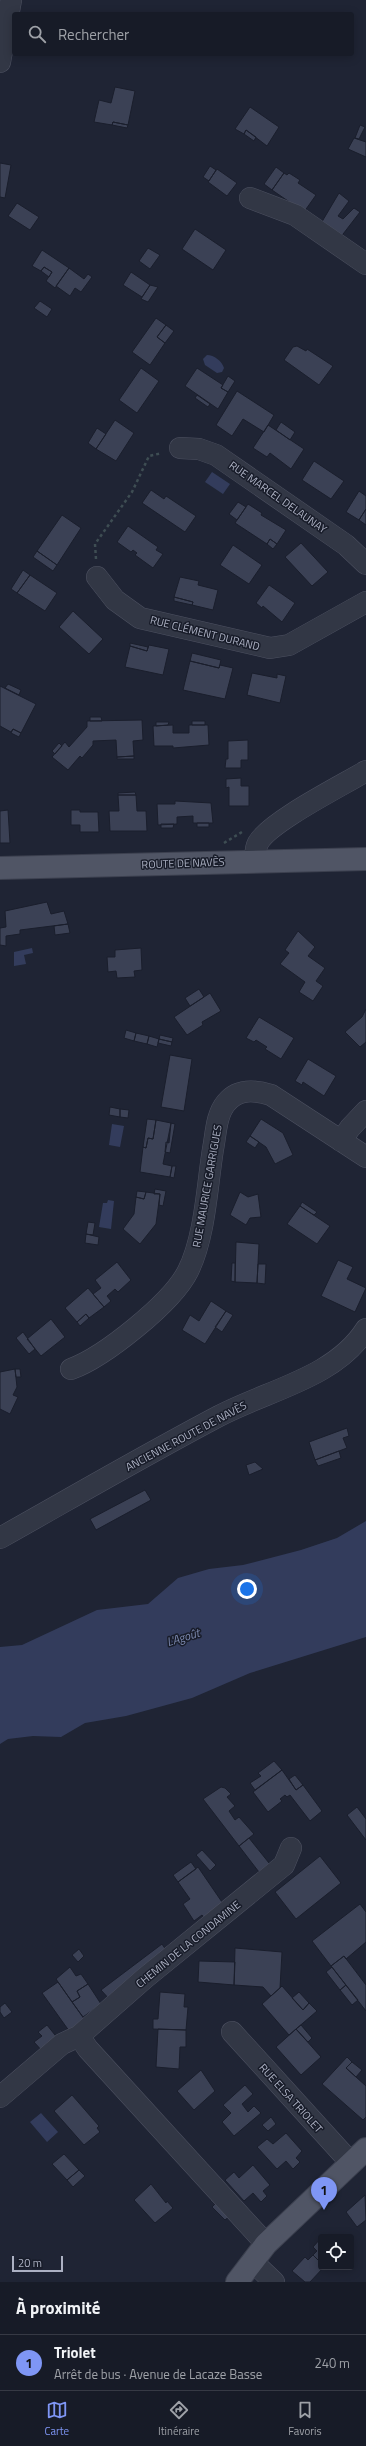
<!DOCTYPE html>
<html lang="fr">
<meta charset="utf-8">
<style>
body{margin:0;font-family:"Titillium Web",sans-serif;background:#20242f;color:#f1f3f6}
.controls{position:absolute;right:12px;bottom:12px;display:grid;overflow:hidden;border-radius:4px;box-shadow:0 2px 10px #0003}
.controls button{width:36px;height:36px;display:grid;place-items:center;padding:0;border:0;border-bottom:1px solid #363944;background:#171b27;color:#f1f3f6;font:20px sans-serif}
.scale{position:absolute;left:12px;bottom:10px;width:51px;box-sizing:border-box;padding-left:4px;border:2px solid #acb1c3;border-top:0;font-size:11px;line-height:14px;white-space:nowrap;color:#acb1c3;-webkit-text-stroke:3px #181c29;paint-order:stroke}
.you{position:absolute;left:247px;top:1589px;width:14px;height:14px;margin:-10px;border:3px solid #fff;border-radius:50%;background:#1a73e8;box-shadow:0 0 0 6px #1a73e833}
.badge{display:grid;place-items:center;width:26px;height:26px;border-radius:50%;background:#7f96f5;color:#111;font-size:13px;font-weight:700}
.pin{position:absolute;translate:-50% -33px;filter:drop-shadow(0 1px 2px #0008)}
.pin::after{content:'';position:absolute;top:21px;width:14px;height:12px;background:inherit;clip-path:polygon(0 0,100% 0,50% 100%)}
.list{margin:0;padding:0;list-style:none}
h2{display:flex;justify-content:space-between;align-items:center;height:52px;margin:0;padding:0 16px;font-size:17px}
h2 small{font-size:13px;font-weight:400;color:#9ea1a7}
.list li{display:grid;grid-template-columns:26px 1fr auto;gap:12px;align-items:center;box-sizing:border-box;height:56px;padding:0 16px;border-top:1px solid #363944}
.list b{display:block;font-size:15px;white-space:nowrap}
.list p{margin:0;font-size:13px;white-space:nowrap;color:#9ea1a7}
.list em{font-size:13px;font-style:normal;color:#9ea1a7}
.icon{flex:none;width:22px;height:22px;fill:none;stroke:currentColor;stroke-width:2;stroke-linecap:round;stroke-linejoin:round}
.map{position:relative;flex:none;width:366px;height:2282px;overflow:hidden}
.search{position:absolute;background:#171b27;box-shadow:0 2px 10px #0003;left:12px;right:12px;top:12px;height:44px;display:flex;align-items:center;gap:10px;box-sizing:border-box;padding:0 14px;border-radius:4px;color:#9ea1a7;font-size:15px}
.sheet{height:108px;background:#171b27}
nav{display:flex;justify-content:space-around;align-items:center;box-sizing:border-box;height:56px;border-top:1px solid #363944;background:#171b27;font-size:11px;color:#9ea1a7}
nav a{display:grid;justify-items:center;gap:2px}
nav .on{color:#7f96f5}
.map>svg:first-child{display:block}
.water{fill:#333c5c}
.building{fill:#3b4155;stroke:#1a1e2c}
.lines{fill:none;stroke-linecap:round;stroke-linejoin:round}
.minor-casing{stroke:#4d5161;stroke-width:22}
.major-casing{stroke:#3c404f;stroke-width:24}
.path{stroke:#3e4d53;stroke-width:2.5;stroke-dasharray:3 3;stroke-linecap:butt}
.minor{stroke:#323745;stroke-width:21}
.major{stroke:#505565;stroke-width:22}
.labels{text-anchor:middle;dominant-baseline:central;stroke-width:3;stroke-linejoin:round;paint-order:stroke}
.street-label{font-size:11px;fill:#acb1c3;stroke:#181c29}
.water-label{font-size:12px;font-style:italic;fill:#7c89af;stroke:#181c29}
</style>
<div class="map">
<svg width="366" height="2282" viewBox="0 0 366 2282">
<rect width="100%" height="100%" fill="#1f2434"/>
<path class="water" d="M 207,355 C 214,355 222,361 224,368 L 222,372 L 217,373 L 205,365 L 203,359 Z
M 212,472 L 230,484 L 223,494 L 205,482 Z
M 32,948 L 33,953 L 24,955 L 26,964 L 14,966 L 14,952 Z
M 112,1124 L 124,1126 L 120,1147 L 109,1145 Z
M 108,1200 L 114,1201 L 111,1229 L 99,1227 L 103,1203 L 107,1203 Z
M 366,1521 L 366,1637 L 250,1673 L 192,1698 L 126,1716 L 85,1723 L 61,1737 L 33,1736 L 8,1739 L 0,1744 L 0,1647 L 22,1645 L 97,1610 L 148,1604 L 178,1578 L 209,1569 L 243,1565 L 301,1550 L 337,1538 Z
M 41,2113 L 58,2132 L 47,2142 L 30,2122 Z"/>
<path class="building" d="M 115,87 L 135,91 L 128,125 L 113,122 L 112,125 L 94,122 L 99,100 L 111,103 Z
M 250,107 L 279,127 L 267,146 L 246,130 L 244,134 L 235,129 Z
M 113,122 L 128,125 L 127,128 L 112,125 Z
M 360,125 L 365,127 L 359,139 L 355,138 Z
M 246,130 L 256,137 L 254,141 L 244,134 Z
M 354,138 L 366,142 L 366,157 L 348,149 Z
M 0,163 L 11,165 L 5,198 L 0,197 Z
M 210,166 L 216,170 L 209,181 L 203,177 Z
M 276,167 L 284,173 L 272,190 L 264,184 Z
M 217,169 L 237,183 L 227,196 L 208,182 Z
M 284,173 L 287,175 L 289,173 L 300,180 L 298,183 L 316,195 L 304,212 L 272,190 Z
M 339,193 L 349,201 L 338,216 L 343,219 L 354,208 L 360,212 L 340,238 L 320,225 Z
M 17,203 L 39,217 L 30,230 L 8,216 Z
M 195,229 L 226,250 L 213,270 L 182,249 Z
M 148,248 L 160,255 L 150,269 L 139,261 Z
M 42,250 L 69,268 L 55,288 L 46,281 L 52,272 L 44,267 L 41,271 L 32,266 Z
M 44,267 L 52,272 L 49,277 L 41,271 Z
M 69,268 L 84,279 L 88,274 L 92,277 L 81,292 L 75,288 L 70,296 L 56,286 Z
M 131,272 L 150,285 L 142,297 L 123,285 Z
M 150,285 L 158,287 L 148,302 L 141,299 Z
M 40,301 L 52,309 L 47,317 L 34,308 Z
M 156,318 L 166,325 L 157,337 L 165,343 L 150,365 L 132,352 Z
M 166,325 L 174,331 L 165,343 L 157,337 Z
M 297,346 L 306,351 L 307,349 L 333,366 L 319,385 L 284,360 L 293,347 Z
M 141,368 L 159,381 L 137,413 L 119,400 Z
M 197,368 L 223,385 L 221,388 L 228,392 L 218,409 L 185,386 Z
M 228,376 L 235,381 L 228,392 L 221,388 Z
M 237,391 L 274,415 L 264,432 L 243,419 L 232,436 L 216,425 Z
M 197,395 L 210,404 L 208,407 L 195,398 Z
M 115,420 L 134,433 L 116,461 L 96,449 Z
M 281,422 L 295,432 L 290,440 L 276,430 Z
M 268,425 L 304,449 L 291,469 L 270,453 L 267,457 L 253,448 Z
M 97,428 L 106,434 L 96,449 L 88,443 Z
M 314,461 L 344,481 L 331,499 L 302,480 Z
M 151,490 L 164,499 L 166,496 L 196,516 L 185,532 L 142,503 Z
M 359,491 L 366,496 L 366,509 L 359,520 L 346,512 Z
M 238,502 L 246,507 L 237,520 L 229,514 Z
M 248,504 L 262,513 L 261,515 L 286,530 L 277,544 L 270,539 L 267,544 L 235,523 Z
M 366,509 L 366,525 L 359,520 Z
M 62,515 L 81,528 L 57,565 L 37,551 Z
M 128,526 L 158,547 L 156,550 L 163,554 L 153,568 L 135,555 L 137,553 L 133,550 L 131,552 L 117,542 Z
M 270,539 L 277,544 L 273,549 L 267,544 Z
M 301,543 L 328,572 L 312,586 L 285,557 Z
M 233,545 L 262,565 L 249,584 L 220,565 Z
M 37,551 L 57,565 L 53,571 L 33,557 Z
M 23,570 L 30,575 L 17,593 L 11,589 Z
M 30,575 L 57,593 L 45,611 L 17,593 Z
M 180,577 L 199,581 L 198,585 L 218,590 L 213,610 L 192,605 L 193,602 L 174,597 Z
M 269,585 L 295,603 L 282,622 L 263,606 L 262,608 L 256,603 Z
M 174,597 L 193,602 L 192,605 L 174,601 Z
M 73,611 L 103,639 L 89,654 L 59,627 Z
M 130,643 L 148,647 L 147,651 L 130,646 Z
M 149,645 L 169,649 L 163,675 L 125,667 L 130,646 L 147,651 Z
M 192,653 L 221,660 L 219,668 L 190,661 Z
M 190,661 L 219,668 L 220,665 L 233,668 L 225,699 L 183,690 Z
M 252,673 L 277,678 L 277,674 L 286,676 L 280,703 L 247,695 Z
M 8,684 L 21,690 L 19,695 L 5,688 Z
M 0,686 L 36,704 L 21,733 L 13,729 L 11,732 L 0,726 Z
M 90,717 L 101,717 L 102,721 L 90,721 Z
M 142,720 L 143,740 L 133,741 L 134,756 L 117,757 L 116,740 L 93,741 L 93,745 L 82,758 L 80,756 L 68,770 L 52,757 L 65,742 L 69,747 L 87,727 L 87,721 Z
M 192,721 L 205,721 L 205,725 L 192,725 Z
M 156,722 L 169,722 L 168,725 L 156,726 Z
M 173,725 L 173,733 L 189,733 L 189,725 L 208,725 L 209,745 L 173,748 L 173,746 L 154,746 L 153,726 Z
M 13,729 L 21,733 L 19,737 L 11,733 Z
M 248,740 L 248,760 L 241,760 L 241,768 L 225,768 L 226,759 L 228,759 L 228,741 Z
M 59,743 L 62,746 L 55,754 L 52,751 Z
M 134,756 L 134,759 L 117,759 L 117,757 Z
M 241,778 L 241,786 L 249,786 L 249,806 L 229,806 L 229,787 L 226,788 L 226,779 Z
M 135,792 L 136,795 L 118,795 L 118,793 Z
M 118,795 L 136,795 L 137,811 L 146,811 L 147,831 L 110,831 L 109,811 L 119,811 Z
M 175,801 L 211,803 L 213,823 L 193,823 L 193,816 L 177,817 L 177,824 L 158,825 L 157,804 L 175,804 Z
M 8,810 L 10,843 L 0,843 L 0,811 Z
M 71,810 L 80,810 L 80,812 L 98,812 L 99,832 L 80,832 L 80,825 L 71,825 Z
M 197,823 L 209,823 L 209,827 L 197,827 Z
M 161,824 L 174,824 L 173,828 L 161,828 Z
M 47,902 L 51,914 L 64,911 L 68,924 L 20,930 L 20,934 L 6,936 L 6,946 L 0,945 L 0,928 L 6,927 L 5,911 Z
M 68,924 L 70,933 L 55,935 L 54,926 Z
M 298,931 L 315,947 L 308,956 L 325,968 L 316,981 L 323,986 L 313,1001 L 299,992 L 305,982 L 280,964 L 289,953 L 285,950 Z
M 141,948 L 142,970 L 134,971 L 135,977 L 117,978 L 116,971 L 108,972 L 107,957 L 115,957 L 115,950 Z
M 199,989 L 204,997 L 190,1006 L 185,998 Z
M 210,993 L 221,1011 L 202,1022 L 203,1025 L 187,1035 L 174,1017 Z
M 366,1009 L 366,1042 L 360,1047 L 345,1032 L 362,1017 Z
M 259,1017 L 294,1038 L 281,1059 L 265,1049 L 267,1047 L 256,1040 L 254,1042 L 246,1038 Z
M 126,1030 L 136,1033 L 134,1041 L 124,1038 Z
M 136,1033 L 149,1036 L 147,1044 L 134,1041 Z
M 160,1035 L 173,1038 L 172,1042 L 159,1039 Z
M 149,1036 L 159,1039 L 157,1047 L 147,1044 Z
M 159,1039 L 172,1042 L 171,1046 L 158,1043 Z
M 170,1055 L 192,1059 L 184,1111 L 161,1107 Z
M 308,1059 L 336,1076 L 324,1096 L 303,1082 L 302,1085 L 295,1081 Z
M 110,1107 L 120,1109 L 120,1117 L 109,1115 Z
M 120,1109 L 129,1110 L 128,1118 L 120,1117 Z
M 147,1119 L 156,1120 L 153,1139 L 148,1138 L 146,1148 L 143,1147 Z
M 261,1119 L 283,1133 L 293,1155 L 275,1164 L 266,1147 L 250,1136 Z
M 156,1120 L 171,1123 L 163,1164 L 172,1166 L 170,1177 L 140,1172 L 143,1147 L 146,1148 L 148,1138 L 153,1139 Z
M 171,1123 L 175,1124 L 170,1153 L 165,1152 L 166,1142 L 169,1143 Z
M 250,1136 L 259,1142 L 255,1148 L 246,1142 Z
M 172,1166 L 176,1166 L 174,1178 L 170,1177 Z
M 155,1189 L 166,1191 L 163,1206 L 159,1205 L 160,1194 L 154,1194 Z
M 137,1191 L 146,1192 L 144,1199 L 136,1197 Z
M 146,1192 L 160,1194 L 156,1224 L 140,1244 L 123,1229 L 134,1214 L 136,1197 L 144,1199 Z
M 240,1192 L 248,1197 L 258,1194 L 261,1217 L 250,1218 L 246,1225 L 230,1215 Z
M 302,1202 L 317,1212 L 314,1215 L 300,1206 Z
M 300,1206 L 330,1226 L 317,1244 L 287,1224 Z
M 88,1222 L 95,1223 L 93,1235 L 86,1234 Z
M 86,1234 L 99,1237 L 98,1245 L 85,1243 Z
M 236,1242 L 259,1244 L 257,1283 L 235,1282 Z
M 338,1260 L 353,1267 L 347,1279 L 366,1288 L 355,1312 L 321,1296 Z
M 117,1262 L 131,1280 L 118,1292 L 115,1289 L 107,1296 L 111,1301 L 104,1307 L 93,1294 L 101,1288 L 95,1280 Z
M 232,1263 L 235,1263 L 235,1282 L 231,1281 Z
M 258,1264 L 266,1264 L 265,1284 L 257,1283 Z
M 88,1288 L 104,1307 L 89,1318 L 86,1314 L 77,1322 L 65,1308 Z
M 211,1301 L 226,1311 L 205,1344 L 182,1330 L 190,1315 L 199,1321 Z
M 226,1311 L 233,1315 L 222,1332 L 215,1327 Z
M 86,1314 L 89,1318 L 80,1326 L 77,1322 Z
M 51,1319 L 65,1337 L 41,1356 L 27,1339 Z
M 23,1332 L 35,1349 L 29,1354 L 16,1338 Z
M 15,1369 L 20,1369 L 21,1377 L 16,1377 Z
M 15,1369 L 17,1387 L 13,1395 L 18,1397 L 10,1414 L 0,1409 L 0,1372 Z
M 347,1428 L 349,1436 L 343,1438 L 347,1448 L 315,1460 L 309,1442 Z
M 339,1451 L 341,1458 L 318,1466 L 315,1460 Z
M 255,1462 L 263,1469 L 249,1475 L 246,1465 Z
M 145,1490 L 151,1500 L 96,1530 L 90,1519 Z
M 274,1761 L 282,1770 L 255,1790 L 250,1783 L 261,1776 L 258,1773 Z
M 282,1770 L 296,1790 L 303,1785 L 322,1811 L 310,1821 L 290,1795 L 287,1797 L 285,1795 L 280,1799 L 282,1801 L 268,1812 L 253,1792 Z
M 295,1775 L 303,1785 L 296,1790 L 289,1779 Z
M 221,1787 L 225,1788 L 231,1794 L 227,1797 L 235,1806 L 229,1811 L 235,1820 L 239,1817 L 254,1834 L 239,1846 L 203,1799 Z
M 357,1807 L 366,1819 L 366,1840 L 347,1815 Z
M 249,1838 L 273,1868 L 262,1876 L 239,1846 Z
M 202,1850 L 216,1865 L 210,1871 L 196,1855 Z
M 320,1856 L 341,1883 L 296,1919 L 275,1892 Z
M 191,1862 L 196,1869 L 178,1882 L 173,1875 Z
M 198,1867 L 224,1905 L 206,1920 L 202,1915 L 194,1921 L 183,1904 L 190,1899 L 178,1882 Z
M 360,1904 L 366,1912 L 366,1942 L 346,1959 L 344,1956 L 331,1966 L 312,1941 Z
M 162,1944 L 168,1953 L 111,2001 L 101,1990 Z
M 235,1948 L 282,1952 L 280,1988 L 271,1996 L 263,1987 L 234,1985 Z
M 79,1949 L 84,1956 L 78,1962 L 72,1955 Z
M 344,1956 L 366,1985 L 366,2011 L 331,1966 Z
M 199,1961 L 235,1962 L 234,1985 L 198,1982 Z
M 70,1967 L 76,1976 L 81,1974 L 88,1984 L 77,1991 L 80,1997 L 72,2002 L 56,1979 Z
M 332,1967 L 346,1985 L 340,1990 L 326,1972 Z
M 58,1982 L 87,2023 L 72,2035 L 42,1993 Z
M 88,1984 L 101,2004 L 83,2017 L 72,2002 L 80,1997 L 77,1991 Z
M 346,1985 L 358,2000 L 352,2005 L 340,1990 Z
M 282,1986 L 303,2010 L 309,2003 L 317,2011 L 289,2035 L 262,2004 Z
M 160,1992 L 185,1994 L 184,2007 L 188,2007 L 186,2030 L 153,2029 L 153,2019 L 158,2019 Z
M 299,1992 L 309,2003 L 303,2010 L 292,1998 Z
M 5,2003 L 12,2012 L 4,2018 L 0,2012 L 0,2007 Z
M 47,2025 L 59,2040 L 44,2053 L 34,2042 L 42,2036 L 38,2032 Z
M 301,2025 L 312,2038 L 308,2042 L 296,2029 Z
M 158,2029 L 186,2030 L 186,2047 L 180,2047 L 179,2069 L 156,2067 Z
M 296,2029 L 321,2057 L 301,2075 L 276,2047 Z
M 347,2057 L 352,2062 L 346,2068 L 366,2086 L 366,2117 L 363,2120 L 322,2084 Z
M 352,2062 L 362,2070 L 356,2077 L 346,2068 Z
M 201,2070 L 215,2091 L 194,2110 L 177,2091 Z
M 245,2085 L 253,2094 L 242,2104 L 248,2112 L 254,2106 L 261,2113 L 234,2136 L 222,2122 L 231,2113 L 223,2105 Z
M 72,2095 L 99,2126 L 97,2128 L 100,2132 L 84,2145 L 54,2111 Z
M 271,2117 L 276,2124 L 268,2131 L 262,2125 Z
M 286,2133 L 302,2151 L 296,2158 L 300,2162 L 293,2169 L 286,2161 L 277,2169 L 257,2147 L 267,2139 L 273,2144 Z
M 64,2154 L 79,2170 L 67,2180 L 52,2164 Z
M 253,2165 L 270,2185 L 263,2191 L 267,2196 L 261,2202 L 253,2193 L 244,2201 L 225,2180 L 234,2172 L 239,2178 Z
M 79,2170 L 85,2176 L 73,2187 L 67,2180 Z
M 151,2184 L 166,2203 L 167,2201 L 173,2208 L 155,2223 L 134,2200 Z
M 215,2195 L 232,2214 L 225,2220 L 212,2207 L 215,2204 L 210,2200 Z
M 365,2195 L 366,2220 L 357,2227 L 346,2212 Z
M 321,2238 L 321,2263 L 313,2255 L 317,2251 L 313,2247 Z
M 313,2255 L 321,2263 L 321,2267 L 324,2267 L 310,2282 L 305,2282 L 292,2271 L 305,2257 L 308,2260 Z"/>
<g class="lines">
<defs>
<path id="minor" d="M 0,62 L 11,0
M 250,198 L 295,215 L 366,264
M 180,448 L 199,449 L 216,455 L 346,545 L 366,564
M 97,577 L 115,600 L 140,618 L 270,648 L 289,645 L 366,602
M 256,861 C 255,854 255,849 258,843 C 269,822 343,785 366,771
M 341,1141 L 350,1128 L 366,1111
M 71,1369 C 104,1357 172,1303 188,1271 C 205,1237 207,1187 213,1149 C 216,1134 216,1115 226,1103 C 238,1088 255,1090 271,1095 L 366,1157
M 0,1538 C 73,1497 145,1455 219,1416 C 268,1390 335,1378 366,1329
M 232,2032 L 351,2163
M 79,2036 L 88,2049 L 266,2244
M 0,2097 L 62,2044 L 79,2036 L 145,1978 L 284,1865 L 291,1848
M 252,2261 L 274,2282"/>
<path id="major" d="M 0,868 L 366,859
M 237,2282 L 266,2244 L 366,2149"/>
</defs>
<use href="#minor" class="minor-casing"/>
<use href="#major" class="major-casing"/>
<path class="path" d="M 96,559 L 95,544 L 132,492 L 149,456 L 162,453
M 224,843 L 242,832"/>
<use href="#minor" class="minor"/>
<use href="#major" class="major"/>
</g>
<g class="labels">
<g class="street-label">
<text transform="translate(278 497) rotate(35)">RUE MARCEL DELAUNAY</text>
<text transform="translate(205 633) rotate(14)">RUE CLÉMENT DURAND</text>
<text transform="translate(183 863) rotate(-2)">ROUTE DE NAVÈS</text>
<text transform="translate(207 1186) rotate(-80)">RUE MAURICE GARRIGUES</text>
<text transform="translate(186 1436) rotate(-28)">ANCIENNE ROUTE DE NAVÈS</text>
<text transform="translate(188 1944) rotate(-39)">CHEMIN DE LA CONDAMINE</text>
<text transform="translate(291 2098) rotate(48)">RUE ELSA TRIOLET</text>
</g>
<g class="water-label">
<text transform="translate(183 1637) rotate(-17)">L'Agoût</text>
</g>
</g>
</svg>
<div class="controls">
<button><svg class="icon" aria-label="locate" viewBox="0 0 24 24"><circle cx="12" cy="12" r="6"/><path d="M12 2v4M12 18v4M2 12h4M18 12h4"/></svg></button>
</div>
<div class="scale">20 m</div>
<div class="you"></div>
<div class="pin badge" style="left:324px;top:2210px">1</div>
<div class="search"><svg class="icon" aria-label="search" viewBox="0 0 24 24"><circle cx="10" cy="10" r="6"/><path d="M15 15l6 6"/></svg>Rechercher</div>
</div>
<section class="sheet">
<h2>À proximité<small></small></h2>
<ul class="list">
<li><span class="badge">1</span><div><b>Triolet</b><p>Arrêt de bus · Avenue de Lacaze Basse</p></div><em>240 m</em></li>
</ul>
</section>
<nav>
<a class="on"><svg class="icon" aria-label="map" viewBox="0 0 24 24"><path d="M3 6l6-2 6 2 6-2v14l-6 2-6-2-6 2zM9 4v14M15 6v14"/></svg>Carte</a>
<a><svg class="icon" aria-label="directions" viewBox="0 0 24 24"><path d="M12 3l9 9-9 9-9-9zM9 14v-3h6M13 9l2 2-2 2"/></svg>Itinéraire</a>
<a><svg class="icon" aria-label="saved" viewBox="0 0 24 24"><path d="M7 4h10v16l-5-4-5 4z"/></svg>Favoris</a>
</nav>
